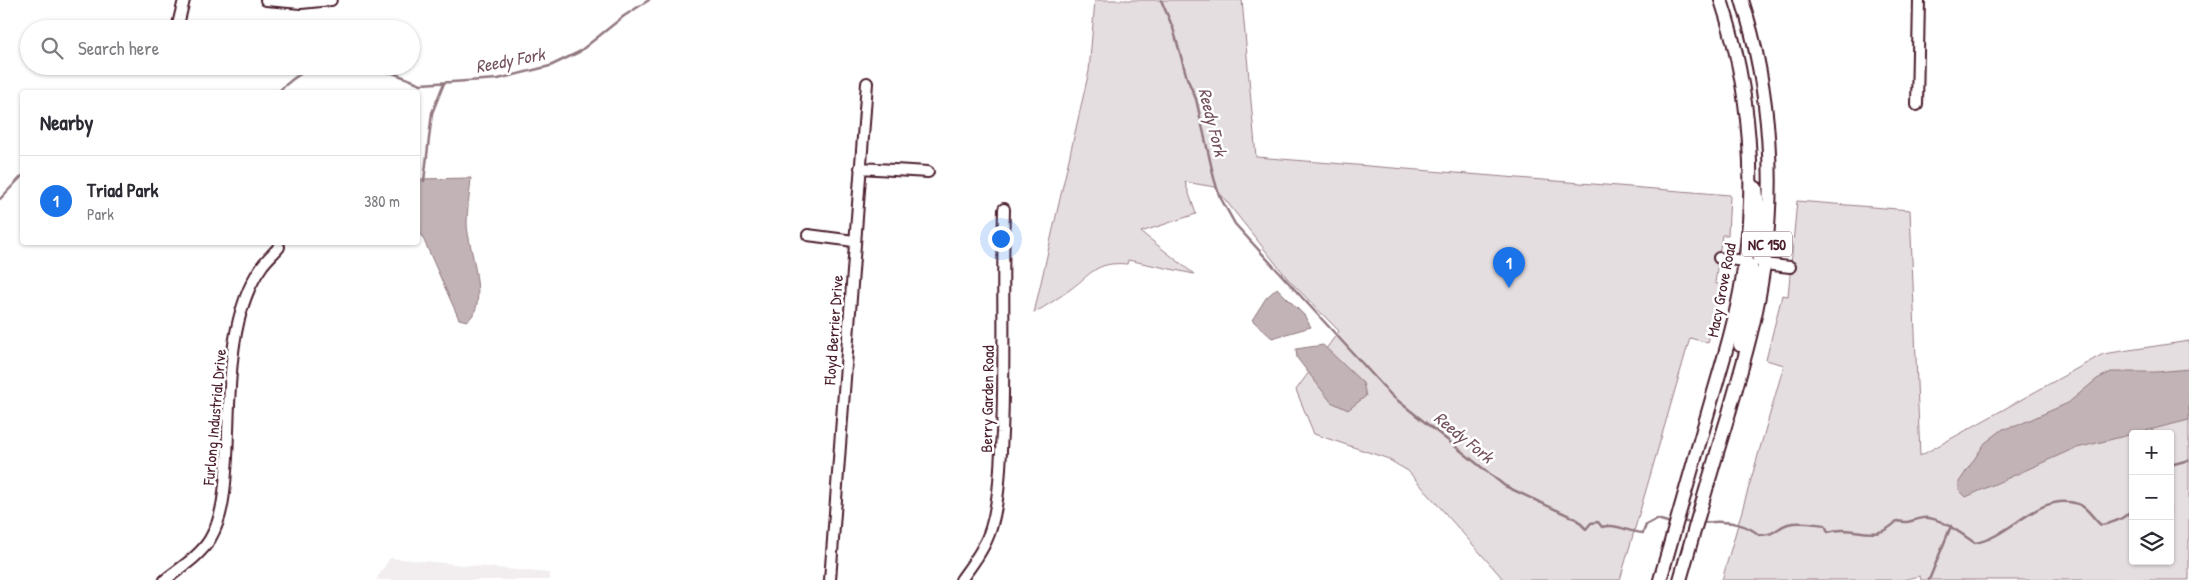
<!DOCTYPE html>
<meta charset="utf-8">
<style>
body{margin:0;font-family:"Patrick Hand",sans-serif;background:#f2f2f3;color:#2b2b33}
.controls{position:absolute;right:15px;bottom:15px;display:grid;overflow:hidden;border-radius:5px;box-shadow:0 1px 4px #0004}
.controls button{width:45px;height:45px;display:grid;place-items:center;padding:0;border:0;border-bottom:1px solid #e1e1e2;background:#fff;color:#2b2b33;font:25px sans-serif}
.you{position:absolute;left:1000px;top:238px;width:18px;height:18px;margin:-12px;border:4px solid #fff;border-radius:50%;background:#1a73e8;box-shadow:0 0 0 8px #1a73e833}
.badge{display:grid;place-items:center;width:32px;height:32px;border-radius:50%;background:#1a73e8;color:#fff;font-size:16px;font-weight:700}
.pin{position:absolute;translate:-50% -41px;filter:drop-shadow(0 1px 2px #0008)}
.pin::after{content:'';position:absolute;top:26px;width:18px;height:15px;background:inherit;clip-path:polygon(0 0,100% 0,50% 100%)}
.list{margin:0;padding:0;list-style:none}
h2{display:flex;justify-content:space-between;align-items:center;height:65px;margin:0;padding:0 20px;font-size:21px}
h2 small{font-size:16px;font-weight:400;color:#7c7c81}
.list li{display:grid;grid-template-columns:32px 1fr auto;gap:15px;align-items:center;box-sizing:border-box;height:90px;padding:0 20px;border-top:1px solid #e1e1e2}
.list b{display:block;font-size:19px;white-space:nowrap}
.list p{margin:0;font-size:16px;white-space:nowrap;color:#7c7c81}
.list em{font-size:16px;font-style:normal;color:#7c7c81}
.icon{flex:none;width:28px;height:28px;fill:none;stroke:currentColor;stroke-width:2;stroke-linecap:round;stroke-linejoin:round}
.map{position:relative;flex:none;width:2189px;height:580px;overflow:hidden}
.search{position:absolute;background:#fff;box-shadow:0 1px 4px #0004;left:20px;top:20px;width:400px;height:55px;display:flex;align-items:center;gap:12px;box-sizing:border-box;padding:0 18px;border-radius:28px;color:#7c7c81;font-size:19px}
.panel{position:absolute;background:#fff;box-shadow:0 1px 4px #0004;left:20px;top:90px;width:400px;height:155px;border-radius:5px}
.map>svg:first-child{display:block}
.built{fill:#f2eeef}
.green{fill:#e5dee0;stroke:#987e86;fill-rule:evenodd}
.water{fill:#c1b3b6;stroke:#91787e}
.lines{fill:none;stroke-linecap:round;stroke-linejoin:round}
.stream{stroke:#91787e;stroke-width:2.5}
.minor-casing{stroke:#4a1f2b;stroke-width:14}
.major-casing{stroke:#4a1f2b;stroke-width:16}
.minor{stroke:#fff;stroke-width:10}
.major{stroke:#fff;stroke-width:12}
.labels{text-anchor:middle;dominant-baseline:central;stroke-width:5;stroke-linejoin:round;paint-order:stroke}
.shield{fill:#fff;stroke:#80626b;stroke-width:1}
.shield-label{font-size:15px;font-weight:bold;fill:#4a1f2b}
.street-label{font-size:16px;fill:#4a1f2b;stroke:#fff}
.water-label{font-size:18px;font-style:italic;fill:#74535c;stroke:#fff}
</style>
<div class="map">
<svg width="2189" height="580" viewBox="0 0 2189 580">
<rect width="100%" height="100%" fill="#fff"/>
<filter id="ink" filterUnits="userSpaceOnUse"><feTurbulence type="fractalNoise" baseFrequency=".02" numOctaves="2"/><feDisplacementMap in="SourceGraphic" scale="10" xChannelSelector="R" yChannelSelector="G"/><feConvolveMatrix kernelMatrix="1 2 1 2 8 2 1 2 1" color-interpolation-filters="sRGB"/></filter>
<g filter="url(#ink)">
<path class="built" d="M 390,558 L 550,573 L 550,580 L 376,580 Z"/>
<path class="green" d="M 1095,0 L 1242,0 L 1256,157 L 1730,195 L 1728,235 L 1722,235 L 1715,283 L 1721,285 L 1708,343 L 1690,338 L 1620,580 L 1504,580 L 1408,471 L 1386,458 L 1314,434 L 1296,390 L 1339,331 L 1288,279 L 1215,187 L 1185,182 L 1196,214 L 1141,232 L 1194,274 L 1128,260 L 1127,264 C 1095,261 1091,275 1068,291 C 1057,299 1046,306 1034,313 L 1089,71 Z
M 1797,201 L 1910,210 L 1920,456 L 2103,354 L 2189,341 L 2189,580 L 1921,580 L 1920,576 L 1902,580 L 1722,580 L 1784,365 L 1766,360 L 1782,295 L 1788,296 ZM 2133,434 L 2170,434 L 2170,561 L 2133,561 Z"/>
<path class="water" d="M 471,178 C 470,193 467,209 467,224 C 468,248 491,305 467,321 L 459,319 L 418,227 L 418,179 Z
M 1277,288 L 1304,315 L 1311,327 L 1272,338 L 1252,320 L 1266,298 Z
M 1323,345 L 1363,383 L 1366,396 L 1348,410 L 1331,402 L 1297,358 L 1296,349 Z
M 2189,369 L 2189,420 L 2073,449 L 1966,497 L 1959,490 L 1959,482 L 1985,443 L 2003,429 L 2016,426 L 2068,403 L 2097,379 L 2111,372 L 2156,372 Z"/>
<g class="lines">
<path class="stream" d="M 1161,0 L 1173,28 L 1187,78 L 1196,99 L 1214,178 L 1219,195 L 1235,224 L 1392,396 L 1505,486 L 1576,519 L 1586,529 L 1591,523 L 1598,522 L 1602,527 C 1615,523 1628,532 1643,533 L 1646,525 L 1657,519 L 1671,523
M 358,66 L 393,73 L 421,84 L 498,79 L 550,66 L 579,52 L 624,16 L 649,0
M 278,92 C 300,71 304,70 334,66
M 424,181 L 432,113 L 444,83
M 0,199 L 22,176
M 2170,465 L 2189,460
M 1681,521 L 1693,523
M 1700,522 C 1707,524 1713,521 1721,522 C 1734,522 1749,526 1759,535 C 1777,535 1775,528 1788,524 C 1800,521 1814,524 1825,525 L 1828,532 C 1856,524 1874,545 1897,521 C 1911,524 1910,520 1923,518 C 1937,515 1963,535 1975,543 C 2011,537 2039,491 2078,504 C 2088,507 2093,519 2101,525 C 2114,523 2125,519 2133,508
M 1929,580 L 1951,526"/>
<defs>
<path id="minor" d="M 266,0 L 301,3 L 331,0
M 177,29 L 184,0
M 1917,105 L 1919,0
M 860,168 L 928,172
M 808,235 L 854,241
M 1719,258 L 1745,261
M 1764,264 L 1790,267
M 165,580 C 180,568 200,556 210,539 C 224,516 225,485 227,458 C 230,400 226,316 262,266 C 267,259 274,253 279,247
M 830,580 L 867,83
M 961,580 C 973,563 985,548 991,528 C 1000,498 1000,464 1002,433 C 1005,359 1002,284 1004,209"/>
<path id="major" d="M 1756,188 L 1759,220 L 1757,252 L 1759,259 L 1764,264
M 1740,345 L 1752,280 L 1751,267 L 1745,261
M 1660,580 C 1676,523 1693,466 1709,409 C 1721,367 1735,324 1742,281 C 1758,187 1751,90 1721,0
M 1680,580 C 1696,524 1712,468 1729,413 C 1741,370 1754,328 1761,284 C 1777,190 1771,91 1742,0"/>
</defs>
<use href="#minor" class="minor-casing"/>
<use href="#major" class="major-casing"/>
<use href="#minor" class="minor"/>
<use href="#major" class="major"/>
</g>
</g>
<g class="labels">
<rect class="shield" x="1742" y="231.5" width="50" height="25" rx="4"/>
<g class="shield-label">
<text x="1767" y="244">NC 150</text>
</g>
<g class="street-label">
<text transform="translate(1721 290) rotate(-79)">Macy Grove Road</text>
<text transform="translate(833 330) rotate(-86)">Floyd Berrier Drive</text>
<text transform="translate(987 399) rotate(-89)">Berry Garden Road</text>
<text transform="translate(214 417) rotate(-85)">Furlong Industrial Drive</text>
</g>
<g class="water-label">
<text transform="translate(510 60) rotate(-11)">Reedy Fork</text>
<text transform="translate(1213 122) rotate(76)">Reedy Fork</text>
<text transform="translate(1464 437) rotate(39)">Reedy Fork</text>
</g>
</g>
</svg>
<div class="controls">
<button>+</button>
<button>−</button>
<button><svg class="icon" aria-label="layers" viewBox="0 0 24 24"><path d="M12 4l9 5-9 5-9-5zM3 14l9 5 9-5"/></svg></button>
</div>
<div class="you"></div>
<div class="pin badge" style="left:1509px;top:288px">1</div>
<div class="search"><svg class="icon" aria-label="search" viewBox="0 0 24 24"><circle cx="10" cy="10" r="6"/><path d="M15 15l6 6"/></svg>Search here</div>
<section class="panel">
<h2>Nearby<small></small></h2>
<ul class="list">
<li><span class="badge">1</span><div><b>Triad Park</b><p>Park</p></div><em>380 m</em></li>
</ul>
</section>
</div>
